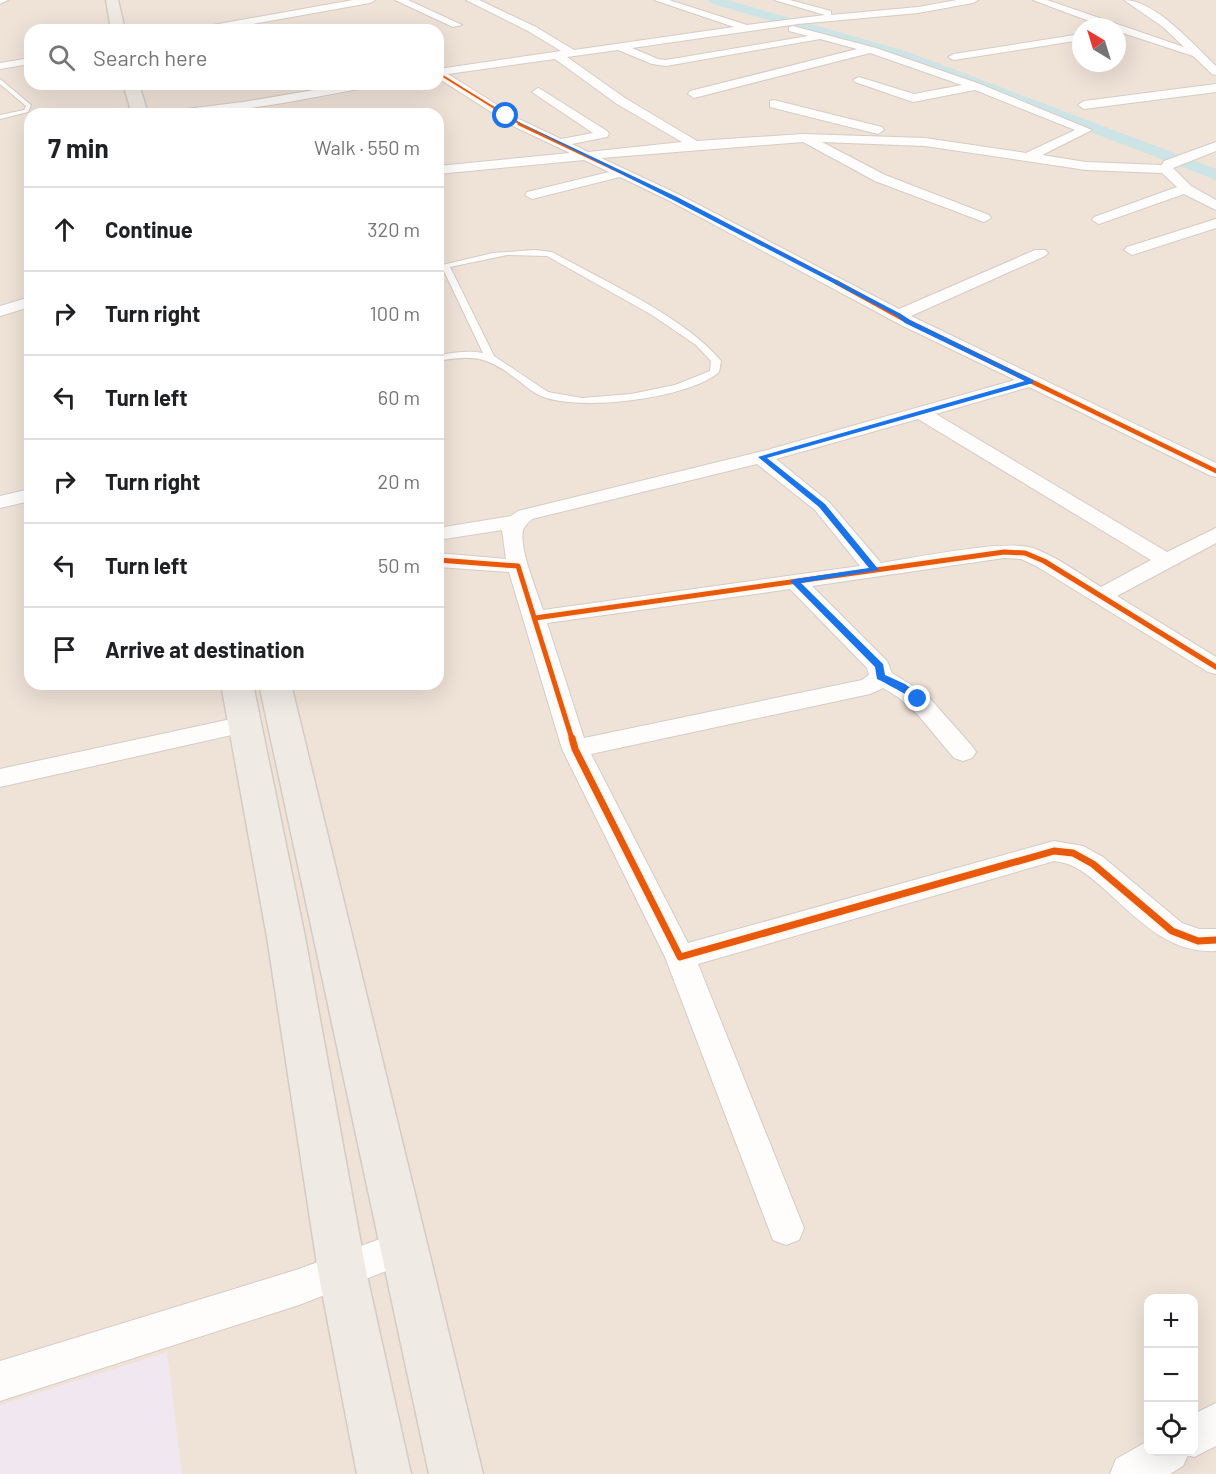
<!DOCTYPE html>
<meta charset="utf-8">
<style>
body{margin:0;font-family:Barlow,sans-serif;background:#f6f6f6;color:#202124}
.controls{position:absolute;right:18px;bottom:18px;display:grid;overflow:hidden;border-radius:12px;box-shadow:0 6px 24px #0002}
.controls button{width:54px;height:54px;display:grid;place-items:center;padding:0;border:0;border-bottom:2px solid #e0e0e0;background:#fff;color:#202124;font:30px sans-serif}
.compass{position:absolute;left:1072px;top:18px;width:54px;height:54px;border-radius:50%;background:#fff;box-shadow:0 6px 24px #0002;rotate:322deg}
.stop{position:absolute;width:18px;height:18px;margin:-14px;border:4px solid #1a73e8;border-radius:50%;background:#fff}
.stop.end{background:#1a73e8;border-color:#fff;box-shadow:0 2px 6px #0008}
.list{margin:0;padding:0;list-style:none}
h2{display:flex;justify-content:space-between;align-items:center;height:78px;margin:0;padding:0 24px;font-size:26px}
h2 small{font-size:20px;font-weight:400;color:#757577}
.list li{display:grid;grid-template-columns:39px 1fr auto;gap:18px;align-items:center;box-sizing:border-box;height:84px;padding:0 24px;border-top:2px solid #e0e0e0}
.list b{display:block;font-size:22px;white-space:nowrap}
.list em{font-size:20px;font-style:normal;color:#757577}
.icon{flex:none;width:33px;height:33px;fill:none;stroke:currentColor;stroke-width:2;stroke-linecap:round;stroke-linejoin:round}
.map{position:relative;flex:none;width:1216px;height:1474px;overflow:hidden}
.search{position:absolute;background:#fff;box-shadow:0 6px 24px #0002;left:24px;top:24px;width:420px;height:66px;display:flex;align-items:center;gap:15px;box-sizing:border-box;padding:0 21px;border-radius:18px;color:#757577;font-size:22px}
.panel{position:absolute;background:#fff;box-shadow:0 6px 24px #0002;left:24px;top:108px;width:420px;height:582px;border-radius:18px}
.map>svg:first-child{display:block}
.residential{fill:#efe2d7;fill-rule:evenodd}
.education{fill:#f1e7f1}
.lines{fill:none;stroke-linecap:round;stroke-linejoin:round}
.canal{fill:#cce4e5;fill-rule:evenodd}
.service-casing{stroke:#d4ccc6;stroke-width:2}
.minor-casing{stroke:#d4ccc6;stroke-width:2}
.trunk-casing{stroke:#d4cbc5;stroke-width:3}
.service{fill:#fefdfc;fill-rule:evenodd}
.minor{fill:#fefdfc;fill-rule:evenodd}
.trunk{fill:#f0eae4;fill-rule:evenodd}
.cycleway-far4-casing{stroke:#fef5e9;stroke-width:4}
.cycleway-far3-casing{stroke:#fef5e9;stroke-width:5}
.cycleway-far2-casing{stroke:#fef5e9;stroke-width:7}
.cycleway-far1-casing{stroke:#fef5e9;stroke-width:8}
.cycleway-casing{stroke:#fef5e9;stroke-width:10}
.cycleway-far4{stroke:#e8590c;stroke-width:2}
.cycleway-far3{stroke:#e8590c;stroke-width:3}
.cycleway-far2{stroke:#e8590c;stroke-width:4.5}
.cycleway-far1{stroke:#e8590c;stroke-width:5}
.cycleway{stroke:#e8590c;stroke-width:7}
.route{fill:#1a73e8}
</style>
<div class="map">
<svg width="1216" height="1474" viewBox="0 0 1216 1474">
<rect width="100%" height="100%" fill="#f6f0e9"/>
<path class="residential" d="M 0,0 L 1216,0 L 1216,1474 L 0,1474 ZM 1081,27 L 1117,27 L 1117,63 L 1081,63 ZM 30,30 L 438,30 L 438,84 L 30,84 ZM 30,114 L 438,114 L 438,684 L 30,684 ZM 1148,1298 L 1194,1298 L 1194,1452 L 1148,1452 Z"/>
<path class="education" d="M 167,1352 L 182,1474 L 0,1474 L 0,1405 Z"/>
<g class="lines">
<path class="canal" d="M 708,0 L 727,0 L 905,51 L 1216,169 L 1216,180 L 895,57 L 710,3 Z"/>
<defs>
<path id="service" d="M 0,79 L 31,105 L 28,112 L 0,119 L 0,115 L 24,110 L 26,106 L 0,84 Z
M 535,250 L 552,252 C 602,280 685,317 721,361 L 719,372 C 689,399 578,412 541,396 C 532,392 523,384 515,378 C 486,356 473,355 438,361 L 438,355 C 454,353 468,350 483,353 L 443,269 L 438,270 L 438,266 L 493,253 ZM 507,255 L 547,256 L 652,315 L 696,345 L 711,361 L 710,371 L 675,385 L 631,394 L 582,398 L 548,392 L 494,356 L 450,267 Z"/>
<path id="minor" d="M 0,0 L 8,0 L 0,4 Z
M 353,0 L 375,0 L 370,3 L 219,30 L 197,30 L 202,27 Z
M 395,0 L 408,0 L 462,25 L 453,27 Z
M 466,0 L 479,0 L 536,27 L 574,50 L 734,27 L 654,0 L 669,0 L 747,25 L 825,15 L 774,0 L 790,0 L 831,11 L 831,15 L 918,7 L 957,0 L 978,0 L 973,3 L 918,13 L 798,24 L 632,48 L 658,59 L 666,60 L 808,36 L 789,31 L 789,27 L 793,26 L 876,48 L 980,84 L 1092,130 L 1042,155 L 1086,162 L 1162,165 L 1164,161 L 1216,142 L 1216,151 L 1173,168 L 1191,186 L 1216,200 L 1216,210 L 1184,194 L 1099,224 L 1092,220 L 1094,217 L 1177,187 L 1162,173 L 1086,170 L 925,146 L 822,142 L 885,175 L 989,215 L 991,218 L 984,222 L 875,181 L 803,142 L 601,158 L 680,195 L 899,309 L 1035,250 L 1045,250 L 1048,253 L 1045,256 L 911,316 L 1216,463 L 1216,477 L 1209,475 L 1029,387 L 936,414 L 1167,552 L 1216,528 L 1216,543 L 1117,596 L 1216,657 L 1216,674 L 1208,672 L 1036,566 L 1021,559 L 1004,558 L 812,586 L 887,661 L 892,673 L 926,694 L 972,746 L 976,752 L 972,758 L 963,761 L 954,758 L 918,715 L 898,697 L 883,688 L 870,694 L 591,754 L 688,943 L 1054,841 L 1083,846 L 1103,857 L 1182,923 L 1199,929 L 1216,929 L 1216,951 C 1167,954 1136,917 1102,887 C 1087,874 1074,863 1054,861 L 698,964 L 804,1228 L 799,1240 L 786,1245 L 773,1240 L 665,957 L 562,749 L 509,572 L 438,567 L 438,553 L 506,559 L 502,530 L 438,540 L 438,528 L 511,516 L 518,511 L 767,450 L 1015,380 L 901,325 L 670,201 L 620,177 L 532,199 L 525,195 L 527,192 L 609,172 L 584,160 L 438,174 L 438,166 L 570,153 L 513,126 L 438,78 L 438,69 L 561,51 L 528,31 ZM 820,39 L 857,49 L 690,91 L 688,94 L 694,98 L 870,53 L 962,85 L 914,94 L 859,77 L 853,80 L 855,82 L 913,102 L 975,90 L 1075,130 L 1026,153 L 925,138 L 803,134 L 697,141 L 625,98 L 567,57 L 618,50 L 652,64 L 666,66 ZM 555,59 L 617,104 L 682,142 L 588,152 L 572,144 L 607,137 L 609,134 L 607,131 L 542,90 L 538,88 L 532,92 L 593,133 L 561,139 L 521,120 L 448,74 ZM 918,419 L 1151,560 L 1101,587 C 1079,573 1057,557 1033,548 C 1004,539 915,558 881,563 L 829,502 L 776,459 ZM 757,464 L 815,510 L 860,566 L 543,610 C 537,590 519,550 523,530 C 525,525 528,523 532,519 ZM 790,589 L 867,668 L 869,675 L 862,680 L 584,738 L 547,623 Z
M 1033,0 L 1047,0 L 1184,47 L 1163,27 L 1124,0 C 1155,0 1194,45 1216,66 L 1216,75 L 1212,74 L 1193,56 L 1117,31 L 1117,27 L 1105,27 Z
M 1081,34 L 1081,40 L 954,60 L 948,57 L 954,54 Z
M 30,58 L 30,64 L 0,69 L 0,63 Z
M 349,84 L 375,84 L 369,87 C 304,99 238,114 172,114 L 178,110 L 243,102 Z
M 1216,84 L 1216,92 L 1084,109 L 1078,105 L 1084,101 Z
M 774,100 L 882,127 L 884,130 L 878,134 L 770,107 L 770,101 Z
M 1216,219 L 1216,228 L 1132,255 L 1124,250 L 1127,247 Z
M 30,297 L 30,307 L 0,316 L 0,306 Z
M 30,489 L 30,501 L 0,508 L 0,496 Z
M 245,716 L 254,718 L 258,724 L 254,730 L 0,787 L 0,769 Z
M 404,1230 L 417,1235 L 422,1247 L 417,1259 L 299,1305 L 0,1401 L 0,1361 L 299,1269 Z
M 1216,1403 L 1216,1446 L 1194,1457 L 1188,1455 L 1183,1466 L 1170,1474 L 1110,1474 L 1116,1459 L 1148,1441 L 1148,1452 L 1194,1452 L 1194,1414 Z"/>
<path id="trunk" d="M 106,0 L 118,0 L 125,30 L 111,30 Z
M 123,84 L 139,84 L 148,114 L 132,114 Z
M 221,684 L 253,684 L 305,937 L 366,1271 L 411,1474 L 357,1474 L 318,1271 L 267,937 Z
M 259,684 L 291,684 L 483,1474 L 429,1474 Z"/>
</defs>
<use href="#service" class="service-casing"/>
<use href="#minor" class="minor-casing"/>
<use href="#trunk" class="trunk-casing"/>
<use href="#service" class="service"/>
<use href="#minor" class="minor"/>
<use href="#trunk" class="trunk"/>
<defs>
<path id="cycleway-far4" d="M 438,73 L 522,125"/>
<path id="cycleway-far3" d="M 519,124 L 675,198 L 839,283"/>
<path id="cycleway-far2" d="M 836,282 L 907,321 L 1216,471"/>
<path id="cycleway-far1" d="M 438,560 L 518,566 L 572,739
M 535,618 L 1004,552 L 1025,553 L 1044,561 L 1216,667"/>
<path id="cycleway" d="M 572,738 L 575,749 L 680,957 L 1054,851 L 1073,853 L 1093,864 L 1172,931 L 1198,941 L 1216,940"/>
</defs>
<use href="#cycleway-far4" class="cycleway-far4-casing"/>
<use href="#cycleway-far3" class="cycleway-far3-casing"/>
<use href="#cycleway-far2" class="cycleway-far2-casing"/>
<use href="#cycleway-far1" class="cycleway-far1-casing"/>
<use href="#cycleway" class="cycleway-casing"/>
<use href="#cycleway-far4" class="cycleway-far4"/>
<use href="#cycleway-far3" class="cycleway-far3"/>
<use href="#cycleway-far2" class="cycleway-far2"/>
<use href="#cycleway-far1" class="cycleway-far1"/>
<use href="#cycleway" class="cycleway"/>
</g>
<path class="route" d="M 504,115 L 677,197 L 901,314 L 910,320 L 1033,380 L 1033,383 L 767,458 L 825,504 L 879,570 L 801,583 L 883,664 L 885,675 L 905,684 L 921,696 L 921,701 C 915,701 887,683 877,679 L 875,667 L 790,581 L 795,579 L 869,568 L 819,507 L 758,457 L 1025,381 L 905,323 L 897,316 L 673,200 Z"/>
</svg>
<div class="controls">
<button>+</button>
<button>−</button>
<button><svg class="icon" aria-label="locate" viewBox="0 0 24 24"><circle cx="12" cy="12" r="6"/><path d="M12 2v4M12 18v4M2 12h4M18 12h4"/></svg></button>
</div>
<svg class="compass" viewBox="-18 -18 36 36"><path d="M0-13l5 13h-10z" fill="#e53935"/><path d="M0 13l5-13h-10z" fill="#757577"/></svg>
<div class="stop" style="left:506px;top:116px"></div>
<div class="stop end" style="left:918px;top:699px"></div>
<div class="search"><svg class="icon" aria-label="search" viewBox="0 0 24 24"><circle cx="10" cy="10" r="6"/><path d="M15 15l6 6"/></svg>Search here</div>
<section class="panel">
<h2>7 min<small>Walk · 550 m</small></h2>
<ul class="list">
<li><svg class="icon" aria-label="ahead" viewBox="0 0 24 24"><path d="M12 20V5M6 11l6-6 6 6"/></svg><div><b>Continue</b></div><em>320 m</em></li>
<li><svg class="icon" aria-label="right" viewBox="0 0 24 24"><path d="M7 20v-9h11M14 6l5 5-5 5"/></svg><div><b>Turn right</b></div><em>100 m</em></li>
<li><svg class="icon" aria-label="left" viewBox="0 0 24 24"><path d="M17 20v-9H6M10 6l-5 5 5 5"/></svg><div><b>Turn left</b></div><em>60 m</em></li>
<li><svg class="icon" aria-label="right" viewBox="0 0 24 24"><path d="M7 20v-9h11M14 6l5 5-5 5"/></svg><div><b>Turn right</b></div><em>20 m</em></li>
<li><svg class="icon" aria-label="left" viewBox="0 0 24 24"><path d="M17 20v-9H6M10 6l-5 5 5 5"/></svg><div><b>Turn left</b></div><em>50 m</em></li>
<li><svg class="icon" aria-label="arrive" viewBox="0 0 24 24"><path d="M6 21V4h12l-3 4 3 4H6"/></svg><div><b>Arrive at destination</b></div></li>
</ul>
</section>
</div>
